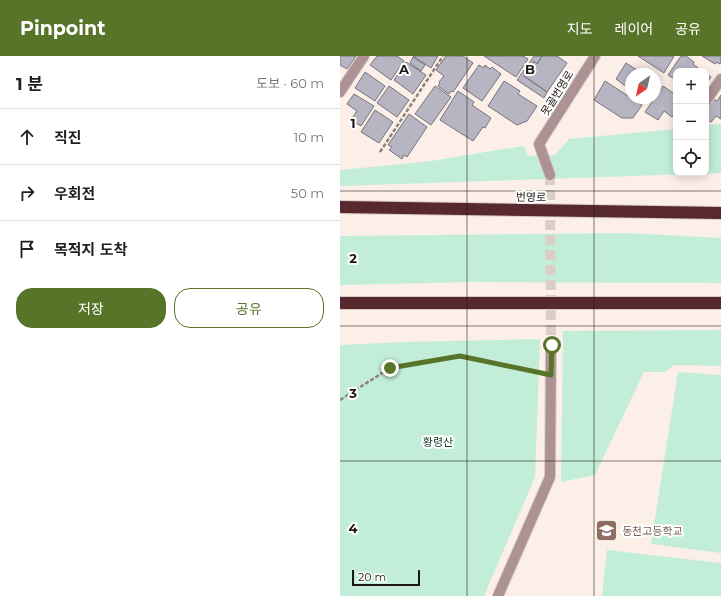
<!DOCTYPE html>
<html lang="ko">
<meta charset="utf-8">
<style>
body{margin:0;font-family:Montserrat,"Noto Sans KR",sans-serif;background:#f2f2f2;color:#202124}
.controls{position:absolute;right:12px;top:12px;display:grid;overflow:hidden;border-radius:8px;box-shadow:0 2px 10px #0003}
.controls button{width:36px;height:36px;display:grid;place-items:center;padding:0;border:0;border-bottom:1px solid #e0e0e0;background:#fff;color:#202124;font:20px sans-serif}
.compass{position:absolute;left:285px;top:12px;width:36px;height:36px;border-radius:50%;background:#fff;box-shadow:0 2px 10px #0003;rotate:214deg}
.scale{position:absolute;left:12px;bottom:10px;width:68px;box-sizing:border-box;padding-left:4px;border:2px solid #1b1614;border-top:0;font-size:11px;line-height:14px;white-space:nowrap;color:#1b1614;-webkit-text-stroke:3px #fff;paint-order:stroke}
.stop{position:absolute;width:12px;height:12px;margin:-9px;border:3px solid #587429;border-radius:50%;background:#fff}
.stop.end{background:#587429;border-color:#fff;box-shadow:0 1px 4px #0008}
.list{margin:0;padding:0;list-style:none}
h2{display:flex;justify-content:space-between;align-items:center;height:52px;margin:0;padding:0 16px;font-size:17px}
h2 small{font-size:13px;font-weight:400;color:#757577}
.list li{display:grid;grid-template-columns:26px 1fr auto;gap:12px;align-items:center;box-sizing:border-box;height:56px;padding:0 16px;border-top:1px solid #e0e0e0}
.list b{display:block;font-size:15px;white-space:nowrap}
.list em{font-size:13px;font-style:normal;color:#757577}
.actions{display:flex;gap:8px;padding:12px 16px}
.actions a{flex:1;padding:9px 0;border:1px solid #587429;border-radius:16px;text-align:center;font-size:14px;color:#587429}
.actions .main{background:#587429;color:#fff}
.icon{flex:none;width:22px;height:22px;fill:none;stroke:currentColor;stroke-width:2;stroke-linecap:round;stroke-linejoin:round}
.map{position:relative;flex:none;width:381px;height:540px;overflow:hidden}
header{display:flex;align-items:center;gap:24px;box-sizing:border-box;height:56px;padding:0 20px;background:#587429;color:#fff}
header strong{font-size:19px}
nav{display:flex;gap:22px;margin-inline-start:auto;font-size:14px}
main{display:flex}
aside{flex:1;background:#fff}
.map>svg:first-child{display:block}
.green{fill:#c2eed9}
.building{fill:#b7b5c2;stroke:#75737f}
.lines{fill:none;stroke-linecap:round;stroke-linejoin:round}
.street-tunnel{stroke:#dacec7;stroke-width:10;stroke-dasharray:10 5;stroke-linecap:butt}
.lane-casing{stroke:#d8ccc5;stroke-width:12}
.street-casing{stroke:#d8ccc5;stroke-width:12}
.highway-casing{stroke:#d8ccc5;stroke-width:14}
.path{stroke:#8c837e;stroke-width:2.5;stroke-dasharray:4 2;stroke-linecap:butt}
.lane{stroke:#ac9294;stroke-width:10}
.street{stroke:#ac9294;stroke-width:10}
.highway{stroke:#58282f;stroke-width:12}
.route{stroke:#587429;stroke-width:5}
.grid{fill:none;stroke:#1b1614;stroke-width:1;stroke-opacity:0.55}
.labels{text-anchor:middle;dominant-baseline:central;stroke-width:4;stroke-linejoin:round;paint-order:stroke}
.street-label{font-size:11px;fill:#1b1614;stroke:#fff}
.park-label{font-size:11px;fill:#0c3c2a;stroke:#fff}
.education-label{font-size:11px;fill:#785e54;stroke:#fff;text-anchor:start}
.grid-label{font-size:13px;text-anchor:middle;font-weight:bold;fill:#1b1614;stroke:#fff;stroke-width:4;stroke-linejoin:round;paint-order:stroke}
</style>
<header>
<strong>Pinpoint</strong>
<nav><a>지도</a><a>레이어</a><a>공유</a></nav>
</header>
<main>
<aside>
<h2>1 분<small>도보 · 60 m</small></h2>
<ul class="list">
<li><svg class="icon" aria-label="ahead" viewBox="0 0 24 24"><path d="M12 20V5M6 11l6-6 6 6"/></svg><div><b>직진</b></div><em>10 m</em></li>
<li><svg class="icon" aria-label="right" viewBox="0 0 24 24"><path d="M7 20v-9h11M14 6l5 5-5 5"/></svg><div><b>우회전</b></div><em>50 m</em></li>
<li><svg class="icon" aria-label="arrive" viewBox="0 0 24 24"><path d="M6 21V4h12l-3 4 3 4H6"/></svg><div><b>목적지 도착</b></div></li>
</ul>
<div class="actions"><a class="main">저장</a><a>공유</a></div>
</aside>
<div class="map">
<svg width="381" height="540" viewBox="0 0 381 540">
<rect width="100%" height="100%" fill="#fcefe7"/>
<path class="green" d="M 381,68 L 381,117 L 0,130 L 0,114 L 91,105 L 183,90 L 188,100 L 215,99 L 229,83 L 336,73 L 336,117 L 366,117 L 366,69 Z
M 286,177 L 381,182 L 381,227 L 133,226 L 0,229 L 0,180 Z
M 381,274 L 381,310 L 334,309 L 325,316 L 304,316 L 255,419 L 221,426 L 223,275 Z
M 200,283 L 195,421 L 144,540 L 0,540 L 0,289 L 64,286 Z
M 338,316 L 381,319 L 381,497 L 311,488 Z
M 267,494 L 381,507 L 381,540 L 262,540 Z"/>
<path class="building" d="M 0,0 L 16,0 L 7,13 L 0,9 Z
M 37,0 L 57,0 L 64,5 L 51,24 L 30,9 Z
M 73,0 L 98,0 L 91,12 Z
M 106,0 L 123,0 L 133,7 L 113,36 L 111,35 L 109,38 L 98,30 L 100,27 L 99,26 L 104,20 L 96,14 Z
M 144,0 L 183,0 L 188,3 L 176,21 Z
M 194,0 L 202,0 L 197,8 L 194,5 L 184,20 L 207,36 L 204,42 L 177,24 Z
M 202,0 L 217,0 L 227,7 L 207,36 L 184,20 L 194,5 L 197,8 Z
M 298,0 L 334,0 L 324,17 Z
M 341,0 L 346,0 L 354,6 L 353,8 L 362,15 L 336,15 L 336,24 L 328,19 Z
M 362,0 L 381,0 L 381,6 L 380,8 L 376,6 L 375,8 Z
M 73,1 L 85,9 L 81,15 L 70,7 Z
M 66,6 L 86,19 L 73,38 L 54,24 Z
M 286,7 L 303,18 L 291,18 L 291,34 L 276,23 Z
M 139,9 L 144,12 L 145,9 L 150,13 L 152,11 L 161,18 L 142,45 L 123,32 Z
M 25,16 L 45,30 L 35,45 L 15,32 Z
M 366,18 L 371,21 L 366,28 Z
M 164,25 L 180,35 L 178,38 L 197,50 L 187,65 L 177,69 L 148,50 Z
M 265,25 L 302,49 L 293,62 L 282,62 L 254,44 Z
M 49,30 L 69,44 L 57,61 L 37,47 Z
M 95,30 L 111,41 L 91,69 L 75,58 Z
M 323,30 L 336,39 L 336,55 L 332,61 L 324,55 L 318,64 L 305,56 Z
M 118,35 L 134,46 L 132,49 L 151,62 L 145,72 L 143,71 L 133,85 L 100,64 Z
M 14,38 L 34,50 L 21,70 L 11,64 L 17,55 L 7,48 Z
M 381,39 L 381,63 L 376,60 L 371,66 L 366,63 L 366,52 L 373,43 L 377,45 Z
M 35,54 L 53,66 L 39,87 L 21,76 Z
M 69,58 L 87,71 L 67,101 L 64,99 L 62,103 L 49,94 L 52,91 L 48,89 Z"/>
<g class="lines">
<path class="street-tunnel" d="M 210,119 L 211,289"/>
<defs>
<path id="lane" d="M 366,45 L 381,23"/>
<path id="street" d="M 0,36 L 24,0
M 210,119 L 199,88 L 255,0
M 158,540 L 210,421 L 211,289"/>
<path id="highway" d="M 0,151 L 381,157
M 0,247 L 381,247"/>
</defs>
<use href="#lane" class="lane-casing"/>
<use href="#street" class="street-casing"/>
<use href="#highway" class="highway-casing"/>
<path class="path" d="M 40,96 L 103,0
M 0,344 L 50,312 L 120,300 L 195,316"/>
<use href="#lane" class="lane"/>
<use href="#street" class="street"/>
<use href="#highway" class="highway"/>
</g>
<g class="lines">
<path class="route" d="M 50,312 L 120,300 L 211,319 L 212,289"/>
</g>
<path class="grid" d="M 127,0 L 127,540M 254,0 L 254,540M 0,135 L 381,135M 0,270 L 381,270M 0,405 L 381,405"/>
<defs>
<symbol id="school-square" viewBox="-11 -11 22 22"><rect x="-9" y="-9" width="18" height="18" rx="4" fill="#8d6e63" stroke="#fff"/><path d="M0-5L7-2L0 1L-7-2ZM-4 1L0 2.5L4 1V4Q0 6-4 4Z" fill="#fff"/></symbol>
</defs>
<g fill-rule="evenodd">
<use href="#school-square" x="254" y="462" width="25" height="25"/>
</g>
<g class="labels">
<g class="street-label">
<text transform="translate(217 37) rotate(-58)">못골번영로</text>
<text transform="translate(191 141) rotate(1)">번영로</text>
</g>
<g class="park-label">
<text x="98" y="386">황령산</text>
</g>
<g class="education-label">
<text x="282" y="475">동천고등학교</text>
</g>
</g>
<g class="grid-label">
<text x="64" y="18">A</text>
<text x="190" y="18">B</text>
<text x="13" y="72">1</text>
<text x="13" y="207">2</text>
<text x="13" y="342">3</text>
<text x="13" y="477">4</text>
</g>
</svg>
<div class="controls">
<button>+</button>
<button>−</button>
<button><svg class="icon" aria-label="locate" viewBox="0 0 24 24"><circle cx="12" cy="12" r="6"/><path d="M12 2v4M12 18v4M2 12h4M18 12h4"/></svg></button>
</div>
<svg class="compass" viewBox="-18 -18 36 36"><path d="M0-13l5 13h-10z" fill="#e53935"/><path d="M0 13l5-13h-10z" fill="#757577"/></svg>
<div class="scale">20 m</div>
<div class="stop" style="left:212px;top:289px"></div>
<div class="stop end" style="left:50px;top:312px"></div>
</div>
</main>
